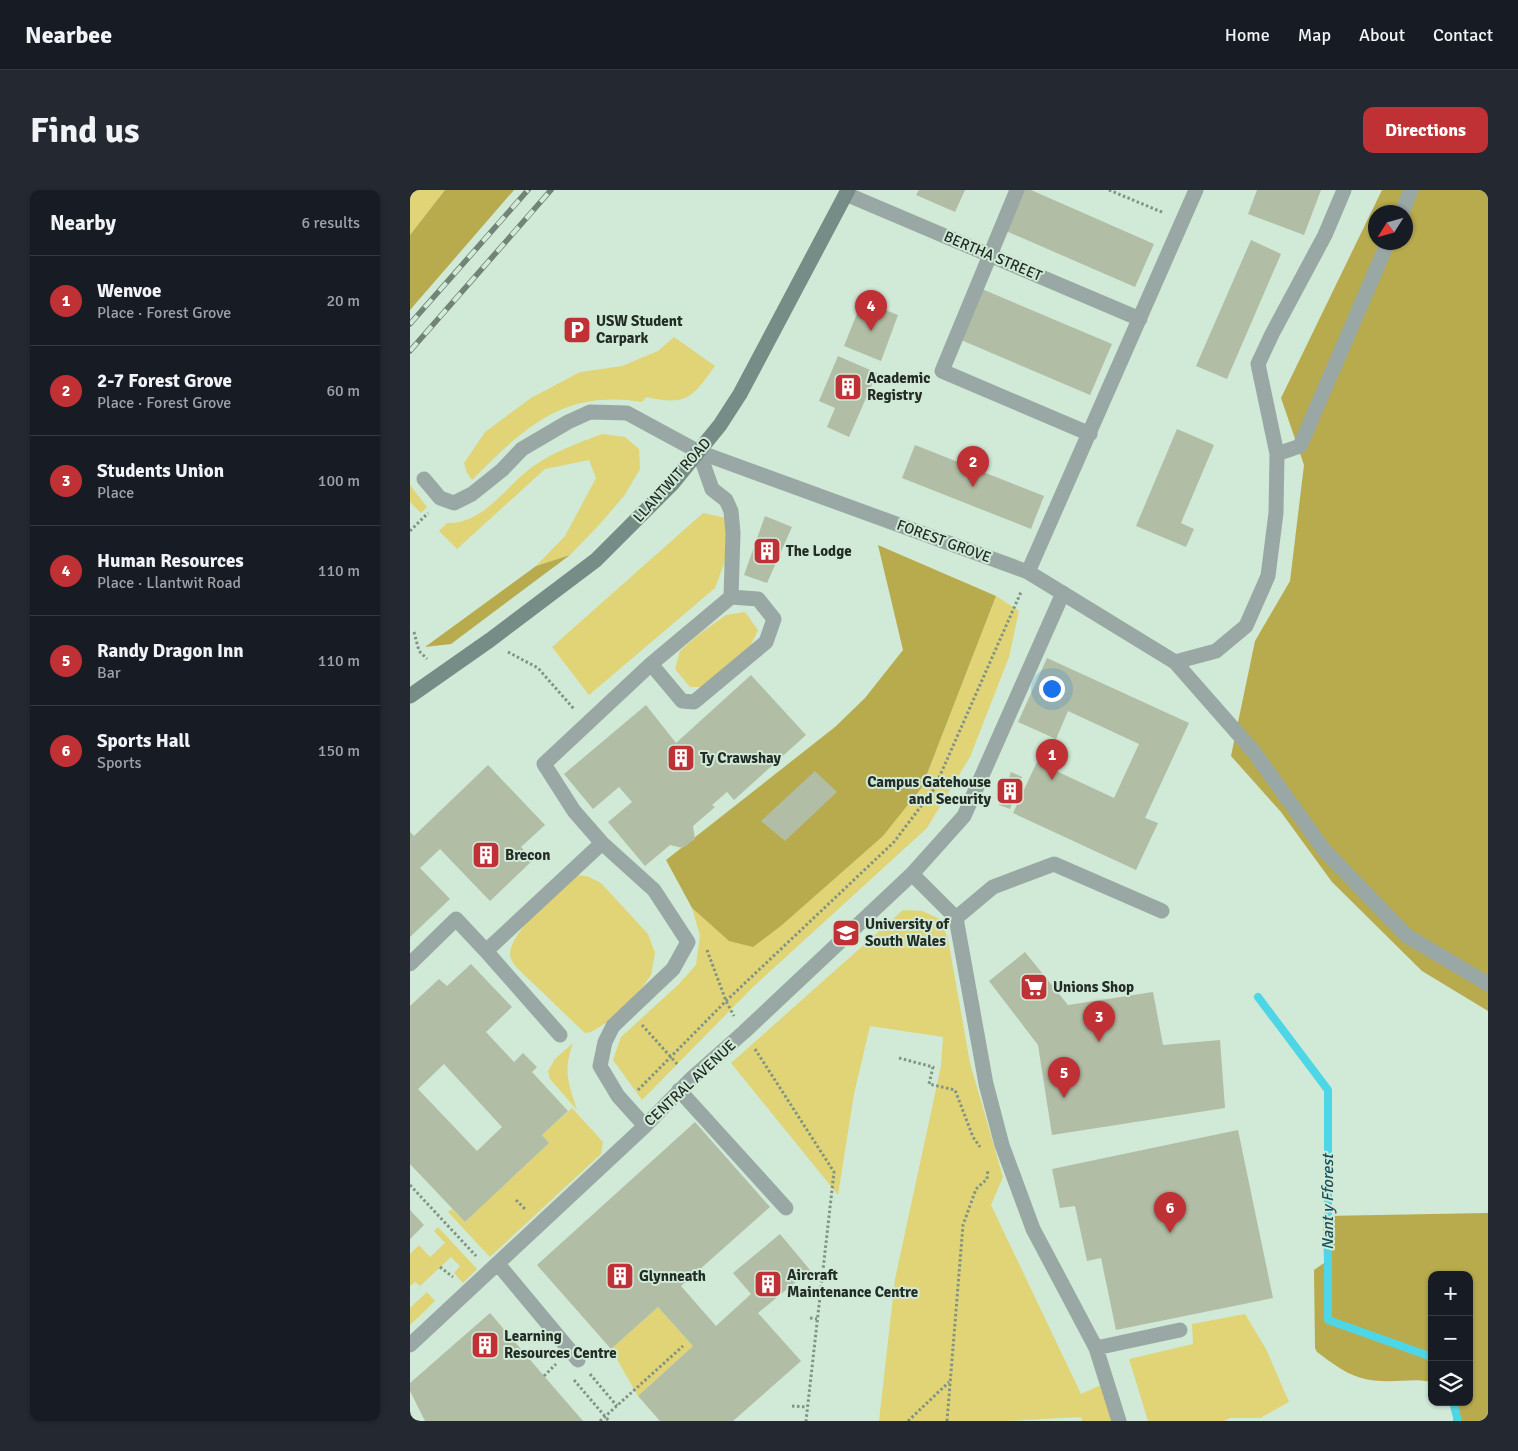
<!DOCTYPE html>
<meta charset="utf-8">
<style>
body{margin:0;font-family:Signika,sans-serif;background:#242831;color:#f1f3f6}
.controls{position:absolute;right:15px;bottom:15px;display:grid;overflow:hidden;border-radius:10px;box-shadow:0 1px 4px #0004}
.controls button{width:45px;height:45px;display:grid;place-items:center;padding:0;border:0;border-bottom:1px solid #363941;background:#171b24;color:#f1f3f6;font:25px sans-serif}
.compass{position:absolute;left:958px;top:15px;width:45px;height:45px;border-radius:50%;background:#171b24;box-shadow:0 1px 4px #0004;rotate:233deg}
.you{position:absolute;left:641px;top:498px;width:18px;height:18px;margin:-12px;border:4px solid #fff;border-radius:50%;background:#1a73e8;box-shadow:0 0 0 8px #1a73e833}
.badge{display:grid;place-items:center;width:32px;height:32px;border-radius:50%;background:#c03135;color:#fff;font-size:16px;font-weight:700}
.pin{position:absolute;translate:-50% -41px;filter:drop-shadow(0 1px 2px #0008)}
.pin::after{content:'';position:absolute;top:26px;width:18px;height:15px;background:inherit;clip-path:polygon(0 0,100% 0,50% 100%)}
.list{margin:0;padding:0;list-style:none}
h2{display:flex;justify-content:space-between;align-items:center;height:65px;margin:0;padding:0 20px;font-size:21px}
h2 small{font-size:16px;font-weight:400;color:#9ea1a6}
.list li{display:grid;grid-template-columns:32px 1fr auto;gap:15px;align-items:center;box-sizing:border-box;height:90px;padding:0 20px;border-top:1px solid #363941}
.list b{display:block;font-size:19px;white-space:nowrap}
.list p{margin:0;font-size:16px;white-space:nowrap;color:#9ea1a6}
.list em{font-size:16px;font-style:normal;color:#9ea1a6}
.icon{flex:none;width:28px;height:28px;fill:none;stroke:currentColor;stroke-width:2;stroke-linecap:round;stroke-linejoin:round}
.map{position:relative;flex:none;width:1078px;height:1231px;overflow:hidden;border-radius:10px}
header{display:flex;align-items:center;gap:30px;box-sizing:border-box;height:70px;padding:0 25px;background:#171b24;border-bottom:1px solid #363941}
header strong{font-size:24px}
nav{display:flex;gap:28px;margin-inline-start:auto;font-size:18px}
.intro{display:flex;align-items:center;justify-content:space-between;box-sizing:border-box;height:120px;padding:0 30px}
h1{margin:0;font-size:35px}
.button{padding:12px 22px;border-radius:10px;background:#c03135;color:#fff;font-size:18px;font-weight:700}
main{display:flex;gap:30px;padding:0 30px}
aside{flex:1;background:#171b24;border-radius:10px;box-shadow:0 1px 4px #0004}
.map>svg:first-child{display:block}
.green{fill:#e0d476}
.forest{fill:#b7ab4d;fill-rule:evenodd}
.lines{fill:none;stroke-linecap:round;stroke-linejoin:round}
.stream{stroke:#4fd6e6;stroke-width:8}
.building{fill:#b1bda4;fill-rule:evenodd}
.path{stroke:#809385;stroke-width:3;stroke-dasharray:2.5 2.5;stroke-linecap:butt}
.service{stroke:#9aa8a5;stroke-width:15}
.minor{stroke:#9aa8a5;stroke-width:15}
.secondary{stroke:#768c87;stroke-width:15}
.rail-casing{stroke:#728377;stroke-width:5.5}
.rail{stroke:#d0ead7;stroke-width:4;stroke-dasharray:11;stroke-linecap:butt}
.labels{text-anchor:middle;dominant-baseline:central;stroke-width:4;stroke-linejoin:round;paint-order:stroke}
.street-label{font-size:15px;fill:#232d26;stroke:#d0ead7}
.poi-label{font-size:15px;font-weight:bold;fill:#232d26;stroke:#d0ead7;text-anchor:start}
.water-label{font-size:16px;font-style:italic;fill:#185158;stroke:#d0ead7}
</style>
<header>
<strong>Nearbee</strong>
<nav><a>Home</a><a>Map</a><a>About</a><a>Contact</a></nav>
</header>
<div class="intro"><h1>Find us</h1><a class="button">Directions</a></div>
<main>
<aside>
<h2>Nearby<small>6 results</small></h2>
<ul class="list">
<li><span class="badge">1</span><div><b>Wenvoe</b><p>Place · Forest Grove</p></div><em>20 m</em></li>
<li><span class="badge">2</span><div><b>2-7 Forest Grove</b><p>Place · Forest Grove</p></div><em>60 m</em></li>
<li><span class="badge">3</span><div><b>Students Union</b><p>Place</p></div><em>100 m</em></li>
<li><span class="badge">4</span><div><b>Human Resources</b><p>Place · Llantwit Road</p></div><em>110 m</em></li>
<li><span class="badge">5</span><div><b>Randy Dragon Inn</b><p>Bar</p></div><em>110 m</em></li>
<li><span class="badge">6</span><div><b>Sports Hall</b><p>Sports</p></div><em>150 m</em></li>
</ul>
</aside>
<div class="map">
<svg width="1078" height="1231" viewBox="0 0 1078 1231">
<rect width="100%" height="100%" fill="#d0ead7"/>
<path class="green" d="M 0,0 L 35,0 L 0,45 Z
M 264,147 L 305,176 C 282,208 277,216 236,207 L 232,212 C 153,199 114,238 62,290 L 57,283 L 54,273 L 75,242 L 121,208 L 170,182 L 212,176 L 248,161 Z
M 192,244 L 215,247 L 229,259 L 230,279 L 214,306 L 189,335 L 160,365 L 126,376 L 155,346 L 186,288 L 179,270 L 135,279 L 47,359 L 29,341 L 37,333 C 74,334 95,297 122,277 C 143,262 168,253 192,244 Z
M 0,295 L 17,317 L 11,323 L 0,312 Z
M 293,323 L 316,328 L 318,363 L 305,398 L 179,505 L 142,457 Z
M 586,406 L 609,421 L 599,467 L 560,567 L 517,638 L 343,797 L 232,910 L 203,870 L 211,847 L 269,794 L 286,775 L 290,746 L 282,718 L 319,751 L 512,597 Z
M 335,422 L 348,440 L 340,457 L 295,497 L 280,497 L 265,479 L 270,461 L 288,445 L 316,425 Z
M 165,685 L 177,686 L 191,693 L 238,744 L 245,763 L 241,785 L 232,798 L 201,830 L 181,842 L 175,843 L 106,777 C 103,772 100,769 100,763 C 102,740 148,701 165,685 Z
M 493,720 L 512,721 L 530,729 L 538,749 L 560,873 L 593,987 L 581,1015 L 671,1204 L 693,1194 L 702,1228 L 701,1231 L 672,1231 L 671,1227 L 596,1231 L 469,1231 L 485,1089 L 531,876 L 533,847 L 460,836 L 444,904 L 428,1005 L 321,873 Z
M 163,853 C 153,881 158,892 167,920 L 140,889 L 138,881 L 145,869 Z
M 162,918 L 193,952 L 191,964 L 80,1067 L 38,1022 L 42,1019 L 55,1032 L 139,953 L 132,945 Z
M 28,1037 L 67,1079 L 53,1093 L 44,1083 L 50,1076 L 41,1067 L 10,1096 L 5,1092 L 0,1096 L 0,1064 L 9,1055 L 20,1067 L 35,1053 L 24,1041 Z
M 17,1102 L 25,1111 L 0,1135 L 0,1118 Z
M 248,1117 L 283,1156 L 228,1206 L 201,1159 Z
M 835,1124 L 856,1159 L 879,1212 L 850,1228 L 820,1228 L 814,1231 L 738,1231 L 719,1169 L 783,1154 L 782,1134 Z"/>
<path class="forest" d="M 35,0 L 104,0 L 0,120 L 0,45 Z
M 972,0 L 1078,0 L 1078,821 L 1012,781 L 922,692 L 871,622 L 821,566 L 845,451 L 880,391 L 894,275 L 871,208 ZM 966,22 L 996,22 L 996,52 L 966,52 Z
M 468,355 L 586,406 L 512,597 L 473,646 L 372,735 L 343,757 L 319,751 L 282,718 L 256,670 L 425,537 L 455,508 L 493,460 Z
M 160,365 L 41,454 L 15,457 L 126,376 Z
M 1078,1023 L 1078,1231 L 1043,1231 L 1047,1212 L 1059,1212 L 1059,1085 L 1022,1085 L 1022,1192 C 1005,1188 989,1192 972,1191 C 945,1191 927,1177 907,1162 L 905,1158 L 904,1080 L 914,1073 L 913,1026 Z"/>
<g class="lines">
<path class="stream" d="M 848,807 L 918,900 L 918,1130 L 1022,1167
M 1043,1212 L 1048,1231"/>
</g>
<path class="building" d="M 509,0 L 555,0 L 545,22 L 506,5 Z
M 614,0 L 621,0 L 744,54 L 725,97 L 596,41 Z
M 847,0 L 911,0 L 894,45 L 838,24 Z
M 841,50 L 871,64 L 817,189 L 786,176 Z
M 572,99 L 702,154 L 680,205 L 551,150 Z
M 452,111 L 488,125 L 471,171 L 434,156 Z
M 428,166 L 467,183 L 439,247 L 417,237 L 425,218 L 409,211 Z
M 767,239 L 804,255 L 771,333 L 784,339 L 776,357 L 726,336 Z
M 505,255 L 634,306 L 621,339 L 492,288 Z
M 355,326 L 382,337 L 357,393 L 334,385 Z
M 637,468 L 779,533 L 735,628 L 748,633 L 726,680 L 603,623 L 627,572 L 704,608 L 729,554 L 658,521 L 646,549 L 608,532 Z
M 341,485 L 396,545 L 324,610 L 317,602 L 302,615 L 305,617 L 283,636 L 285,649 L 273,658 L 260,655 L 235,676 L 198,632 L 222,612 L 209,597 L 183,619 L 154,584 L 236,515 L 266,553 Z
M 78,575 L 135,635 L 111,657 L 123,670 L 80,711 L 30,659 L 10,678 L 40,709 L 0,747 L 0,642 L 4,646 Z
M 405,581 L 427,602 L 375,651 L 351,631 Z
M 601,582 L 612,587 L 600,619 L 589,615 Z
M 615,762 L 658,815 L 743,802 L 753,855 L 810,850 L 815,918 L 642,945 L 628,855 L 579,791 Z
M 61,774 L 102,817 L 76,842 L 104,872 L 113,863 L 127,877 L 122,882 L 158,921 L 132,945 L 139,953 L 55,1032 L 0,974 L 0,816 L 29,789 L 37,796 ZM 34,874 L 92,937 L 67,961 L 8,899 Z
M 285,932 L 360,1017 L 271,1096 L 306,1136 L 341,1104 L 323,1083 L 370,1044 L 400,1080 L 348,1123 L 391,1171 L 323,1231 L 250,1231 L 228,1206 L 283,1156 L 248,1117 L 201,1159 L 127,1075 Z
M 828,940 L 863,1108 L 706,1140 L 691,1068 L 677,1071 L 665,1016 L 650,1018 L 642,979 Z
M 0,1020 L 14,1035 L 0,1049 Z
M 80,1123 L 134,1186 L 173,1231 L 15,1231 L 0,1201 L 0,1193 Z"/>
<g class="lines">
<path class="path" d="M 699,0 L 754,23
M 0,341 L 18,323
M 4,442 L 9,461 L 17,469
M 98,462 L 128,478 L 164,519
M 297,760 L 316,811 L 324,826
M 232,835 L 268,875
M 345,859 L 424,982 L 396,1231
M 489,868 L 523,877 L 519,894 L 545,900 L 563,947 L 570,957
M 228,900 L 316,811 L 484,652 L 524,599 L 611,402
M 0,995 L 66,1066
M 106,1010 L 116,1020
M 30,1077 L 43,1087
M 400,1128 L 407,1129
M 180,1184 L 207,1216
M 134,1186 L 146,1174
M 164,1190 L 199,1231
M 382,1216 L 397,1217
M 190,1231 L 273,1156
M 498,1231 L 539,1192
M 537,1231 L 553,1035 L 566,999 L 577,989 L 578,979"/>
<path class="service" d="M 607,0 L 532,181 L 680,244
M 992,22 L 1001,0
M 867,264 L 848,174 L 862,144 L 915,45 L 934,0
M 14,289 L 30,308 L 44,313 L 62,304 L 92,280 L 112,259 L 158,232 L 180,222 L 217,223 L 289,262 L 302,299 L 316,310 L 321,321 L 323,343 L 321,407
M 765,472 L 806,461 L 836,436 L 858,386 L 866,323 L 867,264 L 890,256 L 978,52
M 502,684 L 546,728 L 576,894 L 592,955 L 623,1039 L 686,1158 L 709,1231
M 546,728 L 583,697 L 644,674 L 752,721
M 76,761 L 150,845
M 0,774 L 46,729 L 76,761 L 192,653
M 269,900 L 376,1018
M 235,936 L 208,906 L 190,876 L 195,852 L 203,836 L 263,779 L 278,752 L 244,700 L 192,653 L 164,621 L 134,574 L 241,474 L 321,407 L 348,409 L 364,429 L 356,452 L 284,512 L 272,511 L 241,474
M 88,1074 L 168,1170
M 0,1155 L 235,936 L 282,888 L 334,842 L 502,684 L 554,626 L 653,403
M 686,1158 L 770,1140"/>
<path class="minor" d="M 436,4 L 730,129
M 289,262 L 618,382 L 765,472 L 844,562 L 914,660 L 997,746 L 1078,794
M 618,382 L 786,0"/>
<path class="secondary" d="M 0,506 L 80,450 L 186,370 L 262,294 L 310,235 L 330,204 L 438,0"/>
<defs>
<path id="rail" d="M 0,134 L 118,0
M 0,161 L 141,0"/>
</defs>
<use href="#rail" class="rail-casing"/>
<use href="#rail" class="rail"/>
</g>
<defs>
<symbol id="parking-square" viewBox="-11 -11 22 22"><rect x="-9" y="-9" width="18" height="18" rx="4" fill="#c03135" stroke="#d0ead7"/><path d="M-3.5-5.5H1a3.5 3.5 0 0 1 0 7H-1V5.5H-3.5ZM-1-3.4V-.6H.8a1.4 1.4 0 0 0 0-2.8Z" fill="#fff"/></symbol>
<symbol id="building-square" viewBox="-11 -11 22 22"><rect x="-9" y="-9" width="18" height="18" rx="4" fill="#c03135" stroke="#d0ead7"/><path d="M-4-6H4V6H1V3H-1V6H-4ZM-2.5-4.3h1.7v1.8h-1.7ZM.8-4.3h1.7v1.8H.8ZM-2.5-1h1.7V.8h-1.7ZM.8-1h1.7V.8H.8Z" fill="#fff"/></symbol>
<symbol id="university-square" viewBox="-11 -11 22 22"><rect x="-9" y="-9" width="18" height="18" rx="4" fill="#c03135" stroke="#d0ead7"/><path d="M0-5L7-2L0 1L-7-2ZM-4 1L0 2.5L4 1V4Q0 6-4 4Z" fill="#fff"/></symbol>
<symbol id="supermarket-square" viewBox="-11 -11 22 22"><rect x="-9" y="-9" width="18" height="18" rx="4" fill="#c03135" stroke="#d0ead7"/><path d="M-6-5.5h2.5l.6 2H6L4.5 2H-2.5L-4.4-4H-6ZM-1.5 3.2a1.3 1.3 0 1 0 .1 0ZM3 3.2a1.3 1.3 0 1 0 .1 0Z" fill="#fff"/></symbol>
</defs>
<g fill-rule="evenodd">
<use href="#parking-square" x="151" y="124" width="32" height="32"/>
<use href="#building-square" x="422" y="181" width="32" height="32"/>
<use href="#building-square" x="341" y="345" width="32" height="32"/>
<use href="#building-square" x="255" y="552" width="32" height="32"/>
<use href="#building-square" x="584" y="585" width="32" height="32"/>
<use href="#building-square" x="60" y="649" width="32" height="32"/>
<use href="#university-square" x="420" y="727" width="32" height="32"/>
<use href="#supermarket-square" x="608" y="781" width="32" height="32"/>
<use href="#building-square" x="194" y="1070" width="32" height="32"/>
<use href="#building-square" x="342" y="1078" width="32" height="32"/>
<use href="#building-square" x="59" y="1139" width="32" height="32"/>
</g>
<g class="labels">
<g class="street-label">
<text transform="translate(583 66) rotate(23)">BERTHA STREET</text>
<text transform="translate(262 290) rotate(-48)">LLANTWIT ROAD</text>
<text transform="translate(534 351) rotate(20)">FOREST GROVE</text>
<text transform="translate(280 893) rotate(-43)">CENTRAL AVENUE</text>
</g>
<g class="poi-label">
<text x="186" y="131">USW Student<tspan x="186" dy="17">Carpark</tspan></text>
<text x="457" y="188">Academic<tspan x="457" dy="17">Registry</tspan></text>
<text x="376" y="361">The Lodge</text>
<text x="290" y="568">Ty Crawshay</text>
<text x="581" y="592" text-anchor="end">Campus Gatehouse<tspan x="581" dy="17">and Security</tspan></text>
<text x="95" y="665">Brecon</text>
<text x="455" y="734">University of<tspan x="455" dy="17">South Wales</tspan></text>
<text x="643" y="797">Unions Shop</text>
<text x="377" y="1085">Aircraft<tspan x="377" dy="17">Maintenance Centre</tspan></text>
<text x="229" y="1086">Glynneath</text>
<text x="94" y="1146">Learning<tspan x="94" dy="17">Resources Centre</tspan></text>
</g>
<g class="water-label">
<text transform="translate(918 1012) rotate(-90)">Nant y Fforest</text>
</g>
</g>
</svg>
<div class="controls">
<button>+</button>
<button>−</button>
<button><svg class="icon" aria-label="layers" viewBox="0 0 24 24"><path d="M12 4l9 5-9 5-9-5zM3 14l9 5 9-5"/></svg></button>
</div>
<svg class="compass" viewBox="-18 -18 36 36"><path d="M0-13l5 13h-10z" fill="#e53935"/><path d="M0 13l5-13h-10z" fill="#9ea1a6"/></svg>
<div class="you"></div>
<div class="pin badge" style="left:642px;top:590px">1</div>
<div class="pin badge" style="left:563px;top:297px">2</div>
<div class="pin badge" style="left:689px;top:852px">3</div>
<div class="pin badge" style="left:461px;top:141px">4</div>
<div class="pin badge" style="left:654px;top:908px">5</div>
<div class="pin badge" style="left:760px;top:1043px">6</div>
</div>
</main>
